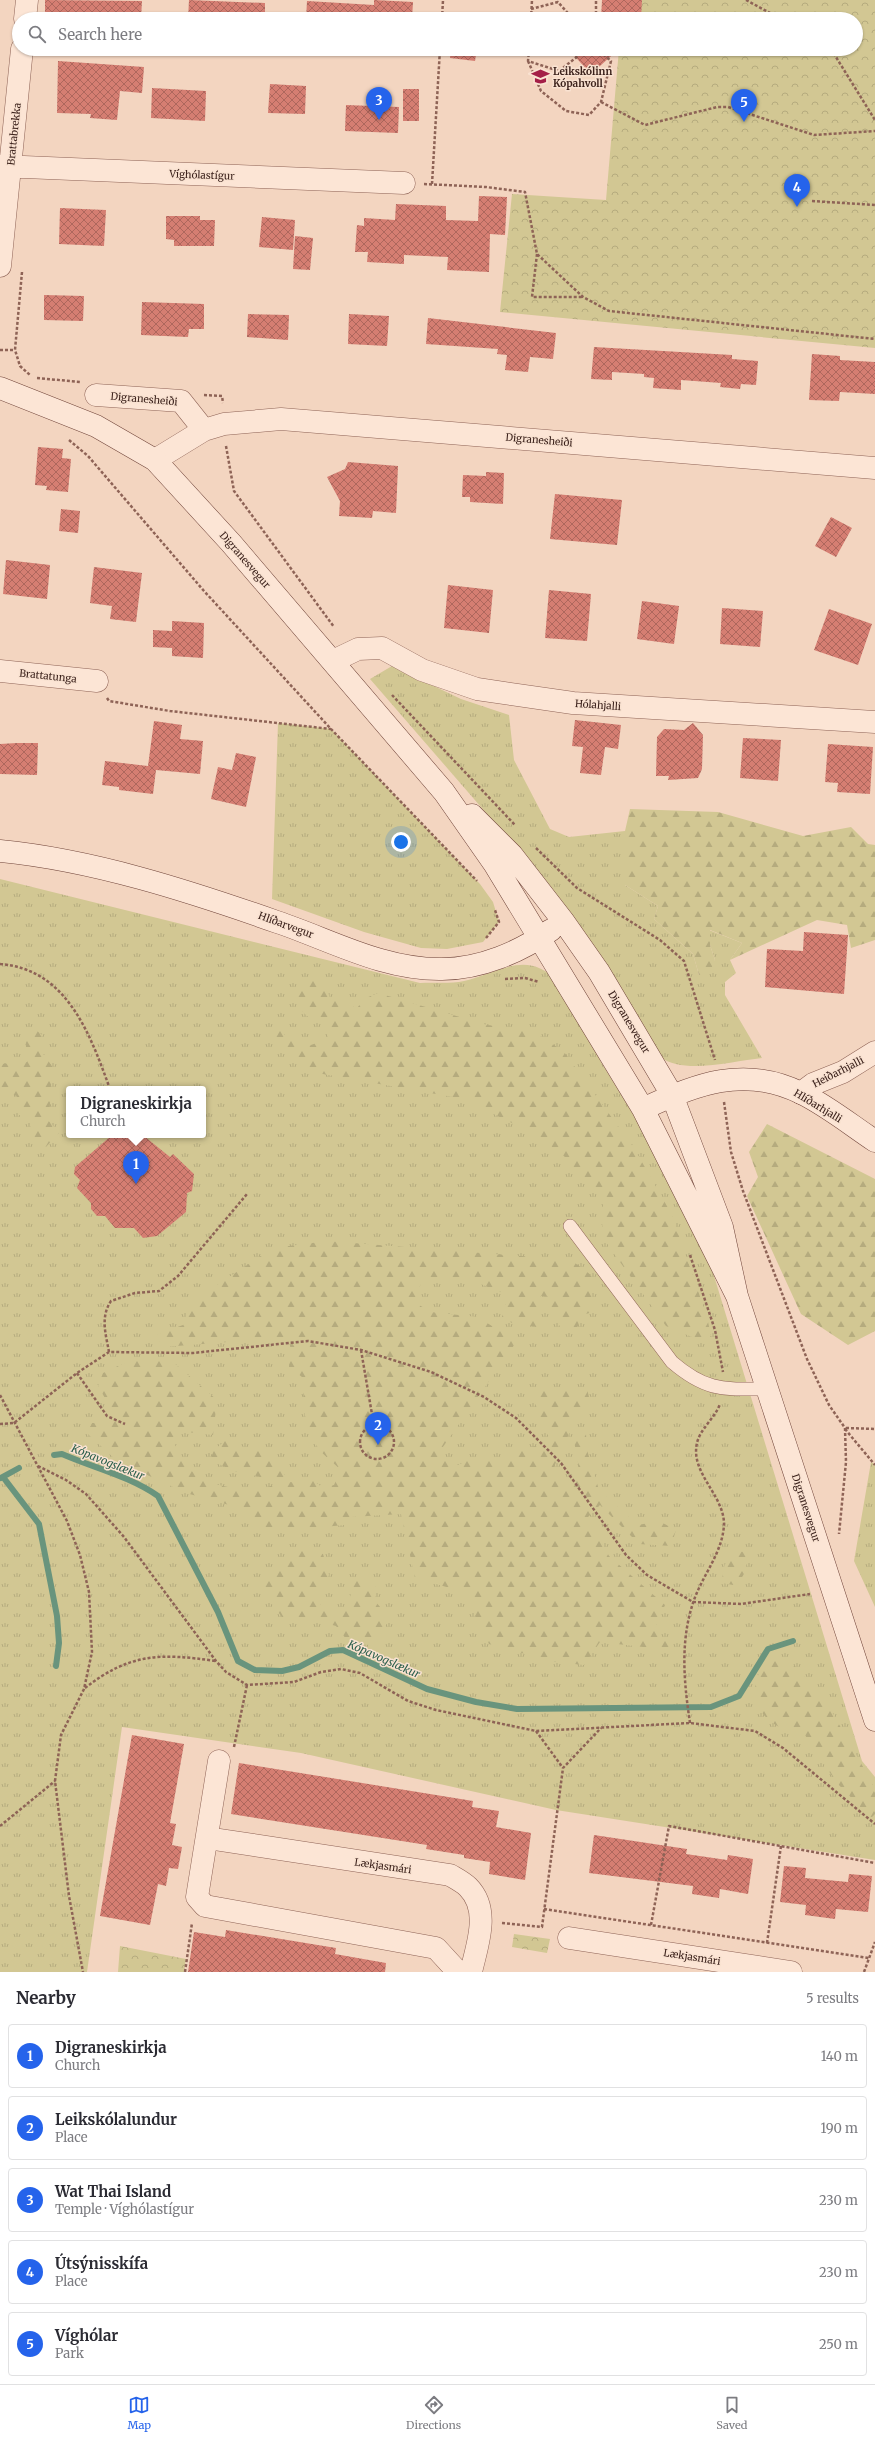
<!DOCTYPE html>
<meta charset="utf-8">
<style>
body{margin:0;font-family:Merriweather,serif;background:#f2f2f3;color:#2b2b33}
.you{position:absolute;left:401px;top:842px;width:14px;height:14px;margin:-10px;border:3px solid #fff;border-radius:50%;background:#1a73e8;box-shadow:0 0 0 6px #1a73e833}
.badge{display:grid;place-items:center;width:26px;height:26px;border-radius:50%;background:#2563eb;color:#fff;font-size:13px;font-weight:700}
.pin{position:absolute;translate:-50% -33px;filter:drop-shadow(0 1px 2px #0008)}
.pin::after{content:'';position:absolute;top:21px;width:14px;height:12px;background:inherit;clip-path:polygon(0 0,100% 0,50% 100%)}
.popup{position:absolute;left:66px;top:1086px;width:140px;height:52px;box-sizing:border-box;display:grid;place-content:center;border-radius:4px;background:#fff;filter:drop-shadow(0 1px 3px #0005);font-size:13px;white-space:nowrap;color:#7c7c81}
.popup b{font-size:15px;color:#2b2b33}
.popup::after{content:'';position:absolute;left:50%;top:100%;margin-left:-8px;border:8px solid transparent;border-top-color:#fff}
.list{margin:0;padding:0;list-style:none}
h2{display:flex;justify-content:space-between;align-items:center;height:52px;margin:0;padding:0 16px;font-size:17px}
h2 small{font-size:13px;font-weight:400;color:#7c7c81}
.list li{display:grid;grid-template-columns:26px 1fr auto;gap:12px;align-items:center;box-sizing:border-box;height:64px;margin:0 8px 8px;padding:0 8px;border:1px solid #e1e1e2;border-radius:4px}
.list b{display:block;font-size:15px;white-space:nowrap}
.list p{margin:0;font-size:13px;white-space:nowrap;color:#7c7c81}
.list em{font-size:13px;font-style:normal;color:#7c7c81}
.icon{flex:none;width:22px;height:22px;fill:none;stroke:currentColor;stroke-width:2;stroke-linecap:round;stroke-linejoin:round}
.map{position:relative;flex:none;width:875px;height:1972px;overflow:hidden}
.search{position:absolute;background:#fff;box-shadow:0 1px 3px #0004;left:12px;right:12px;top:12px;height:44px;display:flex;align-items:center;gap:10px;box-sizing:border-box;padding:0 14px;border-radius:22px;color:#7c7c81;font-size:15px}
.sheet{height:412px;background:#fff}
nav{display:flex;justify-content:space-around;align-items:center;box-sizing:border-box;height:56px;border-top:1px solid #e1e1e2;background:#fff;font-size:11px;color:#7c7c81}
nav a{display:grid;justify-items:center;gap:2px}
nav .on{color:#2563eb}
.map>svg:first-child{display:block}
.grass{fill:url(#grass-tufts);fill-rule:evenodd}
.forest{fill:url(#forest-firs)}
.park{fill:url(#park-crowns)}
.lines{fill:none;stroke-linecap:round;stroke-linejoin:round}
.stream{stroke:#69947d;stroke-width:6}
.building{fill:url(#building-cross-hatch)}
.lane-casing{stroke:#8e6356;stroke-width:14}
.street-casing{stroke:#8e6356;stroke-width:23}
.secondary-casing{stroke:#704439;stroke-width:23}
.path{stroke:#8e6356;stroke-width:2.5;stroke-dasharray:3 2;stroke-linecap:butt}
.lane{stroke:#fce5d5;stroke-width:13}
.street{stroke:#fce5d5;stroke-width:22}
.secondary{stroke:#fce5d5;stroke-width:22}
.labels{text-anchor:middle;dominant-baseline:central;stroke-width:3;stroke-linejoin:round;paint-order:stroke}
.poi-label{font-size:10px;font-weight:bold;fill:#3c221c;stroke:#f9e2d1;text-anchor:start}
.street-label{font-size:10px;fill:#3c221c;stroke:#f9e2d1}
.water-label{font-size:11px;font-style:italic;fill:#295e4b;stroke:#f9e2d1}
</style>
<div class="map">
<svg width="875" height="1972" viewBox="0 0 875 1972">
<defs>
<pattern id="grass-tufts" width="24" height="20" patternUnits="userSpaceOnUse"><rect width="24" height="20" fill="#d2c793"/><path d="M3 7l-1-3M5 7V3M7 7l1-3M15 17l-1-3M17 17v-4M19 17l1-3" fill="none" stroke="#b5ab7e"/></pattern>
<pattern id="forest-firs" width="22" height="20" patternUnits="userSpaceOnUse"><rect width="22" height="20" fill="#d2c793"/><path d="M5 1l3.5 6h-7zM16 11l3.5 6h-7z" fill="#b5ab7e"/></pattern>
<pattern id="park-crowns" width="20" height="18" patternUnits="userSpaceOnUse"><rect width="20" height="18" fill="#d2c793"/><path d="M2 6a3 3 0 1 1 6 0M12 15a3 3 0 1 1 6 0" fill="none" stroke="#b5ab7e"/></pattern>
<pattern id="building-cross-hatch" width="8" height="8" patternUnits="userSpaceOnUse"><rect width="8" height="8" fill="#d57e72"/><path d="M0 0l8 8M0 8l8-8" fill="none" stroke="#ae675d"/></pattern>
</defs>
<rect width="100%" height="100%" fill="#f3d5c0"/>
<path class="grass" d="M 392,666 L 461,699 L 509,715 L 514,760 L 550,829 L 569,837 L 625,831 L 625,885 L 658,906 L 654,919 L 693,954 L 699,975 L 715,960 L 710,945 L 709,930 L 742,943 L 730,960 L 736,973 L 725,982 L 725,995 L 762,1058 C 733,1061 684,1075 660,1057 L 487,814 L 370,679 Z
M 278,723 L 331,729 L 480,884 L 493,902 L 499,922 L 483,942 L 447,949 L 421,948 L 364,932 L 272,899 Z
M 0,879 L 420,983 C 434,982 450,984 464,981 C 501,972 528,948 560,984 L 601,1062 L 653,1146 L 711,1266 L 862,1761 L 875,1777 L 875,1860 L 556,1810 L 301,1753 L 122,1727 L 87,1972 L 0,1972 ZM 69,1089 L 203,1089 L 203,1135 L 69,1135 Z
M 871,1462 L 875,1464 L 875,1607 L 854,1561 Z"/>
<path class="forest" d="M 630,809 L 718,812 L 803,836 L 851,827 L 868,844 L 875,845 L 875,940 L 851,948 L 847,925 L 817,920 L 730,960 L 742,943 L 710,930 L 710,945 L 715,960 L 710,972 L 699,975 L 693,954 L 654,919 L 658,906 L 625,885 L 625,831 Z
M 312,978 L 327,987 L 330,1000 L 347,999 L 356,1009 L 366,998 L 378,993 L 487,1025 L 530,1029 L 564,1052 L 634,1148 L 672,1215 L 707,1317 L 711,1336 L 699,1340 L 666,1326 L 610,1248 L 602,1233 L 603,1202 L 565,1157 L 538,1136 L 464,1099 L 306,1071 L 295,1057 L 271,1037 L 271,1029 L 278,1024 L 285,1036 L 308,1046 L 328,1039 L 326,1027 C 305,1016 295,1011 296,985 Z
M 34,1028 L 42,1035 L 38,1047 L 52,1066 L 49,1121 L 59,1133 L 44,1149 L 32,1143 L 30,1123 L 18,1114 L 17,1096 L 0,1091 L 0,1064 L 27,1062 L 25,1032 Z
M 767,1124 L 875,1179 L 875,1331 L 848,1345 L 801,1314 L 747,1196 L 758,1177 L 749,1152 Z
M 328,1241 L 571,1260 L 591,1275 L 593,1312 L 582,1315 L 575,1333 L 562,1330 L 551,1311 L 551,1297 L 541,1296 L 538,1327 L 512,1323 L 502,1317 L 508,1295 L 471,1280 L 423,1278 L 414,1302 L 431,1312 L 477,1317 L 517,1341 L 438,1454 L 454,1467 L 475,1457 L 510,1458 L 520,1448 L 538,1446 L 549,1436 L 536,1421 L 535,1391 L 587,1389 L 590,1401 L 577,1416 L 553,1469 L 565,1481 L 579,1468 L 574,1441 L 586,1434 L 587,1450 L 599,1490 L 638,1525 L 659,1521 L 676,1530 L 671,1546 L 639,1544 L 600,1505 L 588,1517 L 609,1556 L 665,1605 L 656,1626 L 660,1637 L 677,1637 L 669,1650 L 600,1642 L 584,1665 L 555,1662 L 489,1644 L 464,1592 L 415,1578 L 401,1514 L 351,1517 L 345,1525 L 278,1531 L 253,1526 L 240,1508 L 186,1493 L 117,1461 L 87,1433 L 92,1423 L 106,1423 L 109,1405 L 98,1386 L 103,1373 L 133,1359 L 173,1362 L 217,1400 L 213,1435 L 178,1431 L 175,1445 L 190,1470 L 214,1484 L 251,1492 L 274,1485 L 270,1479 L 233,1471 L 211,1460 L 213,1451 L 227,1439 L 243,1447 L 264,1448 L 290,1482 L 304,1483 L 308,1477 L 322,1487 L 334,1485 L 341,1470 L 320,1451 L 306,1428 L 302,1377 L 289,1367 L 291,1337 L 164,1347 L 155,1335 L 183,1325 L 191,1302 L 273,1248 Z
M 303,1548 L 323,1554 L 329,1575 L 316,1600 L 326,1610 L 347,1607 L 355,1580 L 372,1578 L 376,1588 L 375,1601 L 386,1614 L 386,1631 L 375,1645 L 350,1644 L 336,1626 L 308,1618 L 282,1617 L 262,1591 L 265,1581 L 276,1576 L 288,1557 Z
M 734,1551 L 746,1552 C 748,1566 746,1578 733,1585 L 723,1583 C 721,1571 726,1559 734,1551 Z
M 788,1659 L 823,1696 L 871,1781 L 875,1793 L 875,1814 L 871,1818 L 836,1782 L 801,1729 C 795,1729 785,1730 779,1727 C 752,1712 749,1689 764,1663 Z"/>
<path class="park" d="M 623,0 L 875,0 L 875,348 L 500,312 L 512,194 L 606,200 L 619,49 L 856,49 L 856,19 L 622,19 Z
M 514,1934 L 550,1939 L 547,1953 L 512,1947 Z
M 120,1946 L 186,1959 L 184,1972 L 118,1972 Z"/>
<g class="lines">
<path class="stream" d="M 54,1455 L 62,1454 C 94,1468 129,1476 158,1496 L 218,1612 L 238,1661 L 255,1670 L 282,1671 L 299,1667 L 330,1651 L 343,1650 L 427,1689 L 476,1702 L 517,1709 L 711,1707 L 739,1696 L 768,1649 L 793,1641
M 3,1477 L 39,1524 L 57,1616 L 59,1643 L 56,1666
M 1,1478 L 19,1468"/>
</g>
<path class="building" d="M 45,0 L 142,1 L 141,19 L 101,19 L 101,17 L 45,14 Z
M 189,0 L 265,3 L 265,16 L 277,17 L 277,19 L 188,19 Z
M 374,0 L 413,2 L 412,19 L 306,19 L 307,1 L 374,5 Z
M 602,0 L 642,0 L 641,19 L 601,19 Z
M 454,13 L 480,16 L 480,19 L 454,19 Z
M 451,49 L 477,49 L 475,61 L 450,58 Z
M 568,49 L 639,49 L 619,49 L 591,74 Z
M 58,61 L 144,67 L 142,93 L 120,91 L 117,120 L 90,118 L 91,114 L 57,113 Z
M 270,84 L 306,86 L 305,114 L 268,113 Z
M 152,88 L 206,91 L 205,121 L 151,118 Z
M 403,89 L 419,89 L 419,121 L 403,121 Z
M 346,105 L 399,107 L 398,133 L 345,131 Z
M 479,196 L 507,197 L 505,235 L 490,234 L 489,272 L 447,270 L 448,257 L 404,255 L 404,264 L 367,262 L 368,252 L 355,252 L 357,225 L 364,226 L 364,218 L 395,220 L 396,204 L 446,206 L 446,220 L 478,221 Z
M 60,208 L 106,210 L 104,246 L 59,244 Z
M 166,216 L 200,216 L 200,220 L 215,220 L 214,246 L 174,246 L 174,240 L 166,239 Z
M 262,217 L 295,220 L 293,250 L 259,247 Z
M 295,236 L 313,238 L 310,270 L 293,269 Z
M 44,295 L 84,296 L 83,321 L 44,320 Z
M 142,302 L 204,304 L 204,329 L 189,329 L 188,337 L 141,335 Z
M 248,314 L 289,315 L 288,340 L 247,337 Z
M 349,314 L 389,316 L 387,346 L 348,344 Z
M 428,318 L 556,333 L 553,359 L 530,357 L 528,372 L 505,370 L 507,355 L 497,354 L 498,349 L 426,344 Z
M 594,347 L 732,355 L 732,359 L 758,361 L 756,385 L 741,384 L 740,389 L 720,387 L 721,383 L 681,380 L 681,390 L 653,388 L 654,378 L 644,377 L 644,374 L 612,372 L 612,380 L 591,379 Z
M 812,354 L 840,356 L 840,360 L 875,362 L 875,394 L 840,392 L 839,401 L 809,400 Z
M 38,447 L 63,449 L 62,458 L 71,459 L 68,492 L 46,490 L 47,486 L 35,485 Z
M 348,462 L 398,466 L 396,513 L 373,511 L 372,518 L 339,516 L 340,501 L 327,477 L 345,469 Z
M 486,472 L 504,473 L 503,504 L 470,502 L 470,497 L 462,497 L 463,475 L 486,476 Z
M 555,494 L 622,500 L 617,545 L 550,539 Z
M 61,509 L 80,511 L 78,533 L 59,531 Z
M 831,517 L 852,528 L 836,557 L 815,546 Z
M 6,560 L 50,565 L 47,599 L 3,594 Z
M 94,567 L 142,573 L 136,622 L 110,619 L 112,606 L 90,603 Z
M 448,585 L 493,590 L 489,633 L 444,628 Z
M 549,590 L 591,594 L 587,641 L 545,638 Z
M 642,601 L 679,606 L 674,644 L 637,639 Z
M 722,608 L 763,611 L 760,647 L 720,644 Z
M 829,609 L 872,624 L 858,665 L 814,650 Z
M 172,621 L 204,623 L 203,658 L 172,656 L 172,648 L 153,647 L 153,630 L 172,631 Z
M 575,720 L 621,725 L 618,749 L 605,747 L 601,775 L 580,773 L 583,747 L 572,746 Z
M 154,721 L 182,725 L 180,739 L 203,741 L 200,774 L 156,770 L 153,794 L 119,790 L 119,787 L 102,785 L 105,761 L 148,766 Z
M 693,723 L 703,735 L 702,769 L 698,778 L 668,780 L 669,776 L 656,776 L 657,737 L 664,729 L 684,730 Z
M 743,738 L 781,740 L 778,781 L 740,778 Z
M 17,743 L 38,743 L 37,775 L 0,774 L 0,744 Z
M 828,744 L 873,747 L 870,794 L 837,792 L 838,783 L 825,782 Z
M 236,753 L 256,757 L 246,807 L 211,799 L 218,767 L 232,770 Z
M 804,932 L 848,935 L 844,994 L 765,987 L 767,949 L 803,951 Z
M 111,1136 L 144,1136 L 170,1157 L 173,1154 L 194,1174 L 192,1191 L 187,1193 L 186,1212 L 157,1236 L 143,1238 L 134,1228 L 115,1228 L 105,1216 L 97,1216 L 91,1209 L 91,1203 L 77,1188 L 80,1180 L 74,1174 L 75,1167 Z
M 132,1735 L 184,1744 L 170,1823 L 176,1824 L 172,1845 L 182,1847 L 178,1869 L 169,1868 L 166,1886 L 158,1884 L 150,1925 L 100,1916 Z
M 239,1763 L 473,1801 L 472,1807 L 499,1811 L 496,1827 L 531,1833 L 525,1880 L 489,1874 L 490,1862 L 464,1858 L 464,1855 L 426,1849 L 427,1845 L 231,1814 Z
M 594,1835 L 687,1849 L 686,1854 L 727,1860 L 728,1855 L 753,1859 L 748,1894 L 720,1889 L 719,1898 L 692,1894 L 693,1886 L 589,1873 Z
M 784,1866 L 806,1868 L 805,1878 L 848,1882 L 849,1874 L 872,1876 L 868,1912 L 836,1909 L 835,1919 L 805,1915 L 806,1905 L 780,1902 Z
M 226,1930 L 336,1948 L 335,1954 L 386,1963 L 385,1972 L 188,1972 L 194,1932 L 225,1937 Z"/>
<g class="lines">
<defs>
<path id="lane" d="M 570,1226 L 672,1362 C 707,1392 724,1389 767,1389"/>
<path id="street" d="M 25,19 L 27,0
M 0,166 L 404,183
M 0,266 L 22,49
M 96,395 L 181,401 L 204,430
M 155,460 L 204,430 L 224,424 L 281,419 L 875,468
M 333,661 L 358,649 L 382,648 L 422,670 L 477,689 L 573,703 L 875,722
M 0,671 L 97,681
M 801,1093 L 813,1084 L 843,1072 L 875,1052
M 219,1761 L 197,1897 L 205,1906 L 436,1948 L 458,1972
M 207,1838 L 450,1875 C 455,1878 463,1882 468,1887 C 491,1910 477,1945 471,1972
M 569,1938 L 791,1972"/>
<path id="secondary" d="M 0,388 L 96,426 L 155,460 L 231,543 L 444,792 L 495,865 L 643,1109 L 737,1296
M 472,815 L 512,855 L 564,922 L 599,972 L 672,1095 L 722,1227 L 737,1296 L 875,1720
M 0,851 C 93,860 189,891 277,922 C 331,940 383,970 442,969 C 480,969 520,952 551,930
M 643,1109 C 695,1084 745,1065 801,1093 C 826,1105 851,1125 875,1141"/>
</defs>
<use href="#lane" class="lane-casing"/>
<use href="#street" class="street-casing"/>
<use href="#secondary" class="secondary-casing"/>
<path class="path" d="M 746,0 L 781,19
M 531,9 L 558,2 L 573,19
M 442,19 L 443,0
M 531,19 L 532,0
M 596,19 L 596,0
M 529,49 L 528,61 L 559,71 L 587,49
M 831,49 L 875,120
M 528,61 L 541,91 L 566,111 L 589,115 L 601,102 L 611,61 L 597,49
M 601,102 L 645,125 L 717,107 L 728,107 L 814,135 L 875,131
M 424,184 L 486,187 L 525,192 L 537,254 L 583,297 L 609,311 L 875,339
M 432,184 L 440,49
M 812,201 L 875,205
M 537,254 L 532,297 L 582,297
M 22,272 L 15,350 L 20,366 L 31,376
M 0,350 L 15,350
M 37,378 L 80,382
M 204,395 L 222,396 L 223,403
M 69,440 L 88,456 L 204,591 L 331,729 L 477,881
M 226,446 L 234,491 L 334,627
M 392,695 L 515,825
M 107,698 L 109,701 L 170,711 L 331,729
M 536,848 L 577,888 L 660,940 L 684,961 L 715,1060
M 486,938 L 499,922 L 495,910
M 0,964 C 67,969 90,1034 110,1089
M 505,979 L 525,978 L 539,982
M 724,1102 L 731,1152 L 743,1191 L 807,1359 L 829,1405 L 845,1428 L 846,1462 L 839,1534
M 690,1255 L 715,1330 L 723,1372
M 361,1350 L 374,1426
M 109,1352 C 106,1335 100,1317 111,1301 L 135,1293 L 159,1291 L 178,1276 L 247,1194
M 77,1373 L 107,1416 L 125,1424
M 0,1395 L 67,1521 L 80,1555 L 89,1592 L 92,1652 L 84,1689 L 61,1735 L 55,1781 L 69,1896 L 83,1972
M 0,1424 L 14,1423 L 77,1373 L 109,1352 L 193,1353 L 308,1341 L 361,1350 L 431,1372 L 484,1397 L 516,1418 L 561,1463 L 626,1555 L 647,1575 L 693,1602 L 741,1604 L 810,1594
M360 1442a17 17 0 1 1 34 0a17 17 0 1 1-34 0Z
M 846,1428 L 875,1429
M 845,1429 L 875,1465
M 38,1466 L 66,1480 L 86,1494 L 124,1537 L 216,1661 L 226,1672 L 247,1685 L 294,1682 L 321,1672 L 341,1669 L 360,1673 L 408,1701 L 436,1710 L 536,1731 L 690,1723 L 755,1731 L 783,1748 L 875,1824
M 85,1688 C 130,1653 161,1653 215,1661
M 690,1723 C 684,1683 680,1642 693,1603 C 701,1577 723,1553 724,1524 C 724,1495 690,1473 697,1443 C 700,1429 715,1418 720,1404
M 536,1731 L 563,1768
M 234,1747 L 247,1685
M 0,1826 L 55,1781
M 544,1909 L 869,1958
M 502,1923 L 542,1927 L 563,1768 L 601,1728
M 651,1925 L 669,1826 L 875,1863
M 767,1943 L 781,1846
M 185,1972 L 192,1923
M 864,1972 L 875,1942"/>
<use href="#lane" class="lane"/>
<use href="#street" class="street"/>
<use href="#secondary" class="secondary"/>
</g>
<defs>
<symbol id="school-bare" viewBox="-9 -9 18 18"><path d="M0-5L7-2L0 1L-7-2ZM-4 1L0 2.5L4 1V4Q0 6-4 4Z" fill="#a41f47" stroke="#f9e2d1" stroke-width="2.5" paint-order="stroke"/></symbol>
</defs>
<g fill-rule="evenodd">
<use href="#school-bare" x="528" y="64" width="25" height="25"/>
</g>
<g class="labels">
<g class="poi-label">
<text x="553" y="71">Leikskólinn<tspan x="553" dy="12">Kópahvoll</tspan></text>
</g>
<g class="street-label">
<text transform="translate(14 134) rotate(-84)">Brattabrekka</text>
<text transform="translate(202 175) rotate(2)">Víghólastígur</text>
<text transform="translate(144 399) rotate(5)">Digranesheiði</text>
<text transform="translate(539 440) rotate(5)">Digranesheiði</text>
<text transform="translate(245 560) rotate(49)">Digranesvegur</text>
<text transform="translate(48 676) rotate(6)">Brattatunga</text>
<text transform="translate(598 705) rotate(4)">Hólahjalli</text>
<text transform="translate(286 925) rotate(20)">Hlíðarvegur</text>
<text transform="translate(629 1022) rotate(59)">Digranesvegur</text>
<text transform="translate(838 1072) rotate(-27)">Heiðarhjalli</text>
<text transform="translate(818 1106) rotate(31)">Hlíðarhjalli</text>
<text transform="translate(806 1508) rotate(72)">Digranesvegur</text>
<text transform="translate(383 1866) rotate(8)">Lækjasmári</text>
<text transform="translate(692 1957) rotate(9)">Lækjasmári</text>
</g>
<g class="water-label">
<text transform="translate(108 1462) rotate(22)">Kópavogslækur</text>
<text transform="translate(384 1659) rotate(24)">Kópavogslækur</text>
</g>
</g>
</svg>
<div class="you"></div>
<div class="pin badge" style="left:136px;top:1184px">1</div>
<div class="popup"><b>Digraneskirkja</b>Church</div>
<div class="pin badge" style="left:378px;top:1445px">2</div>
<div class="pin badge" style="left:379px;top:120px">3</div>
<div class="pin badge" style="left:797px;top:207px">4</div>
<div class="pin badge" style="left:744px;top:122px">5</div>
<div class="search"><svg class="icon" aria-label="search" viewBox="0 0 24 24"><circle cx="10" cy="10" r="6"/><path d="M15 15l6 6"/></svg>Search here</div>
</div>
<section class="sheet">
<h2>Nearby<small>5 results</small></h2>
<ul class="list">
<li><span class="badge">1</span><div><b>Digraneskirkja</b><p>Church</p></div><em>140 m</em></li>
<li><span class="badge">2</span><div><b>Leikskólalundur</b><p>Place</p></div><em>190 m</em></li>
<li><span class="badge">3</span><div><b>Wat Thai Island</b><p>Temple · Víghólastígur</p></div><em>230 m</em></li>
<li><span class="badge">4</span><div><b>Útsýnisskífa</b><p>Place</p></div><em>230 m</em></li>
<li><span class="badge">5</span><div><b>Víghólar</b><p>Park</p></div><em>250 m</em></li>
</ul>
</section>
<nav>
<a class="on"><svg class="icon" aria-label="map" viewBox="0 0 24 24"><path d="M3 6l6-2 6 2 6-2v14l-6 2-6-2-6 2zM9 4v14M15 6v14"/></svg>Map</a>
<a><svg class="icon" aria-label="directions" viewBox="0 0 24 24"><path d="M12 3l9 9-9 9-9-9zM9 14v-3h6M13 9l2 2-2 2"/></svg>Directions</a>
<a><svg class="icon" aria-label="saved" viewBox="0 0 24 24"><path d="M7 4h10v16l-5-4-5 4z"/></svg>Saved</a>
</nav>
